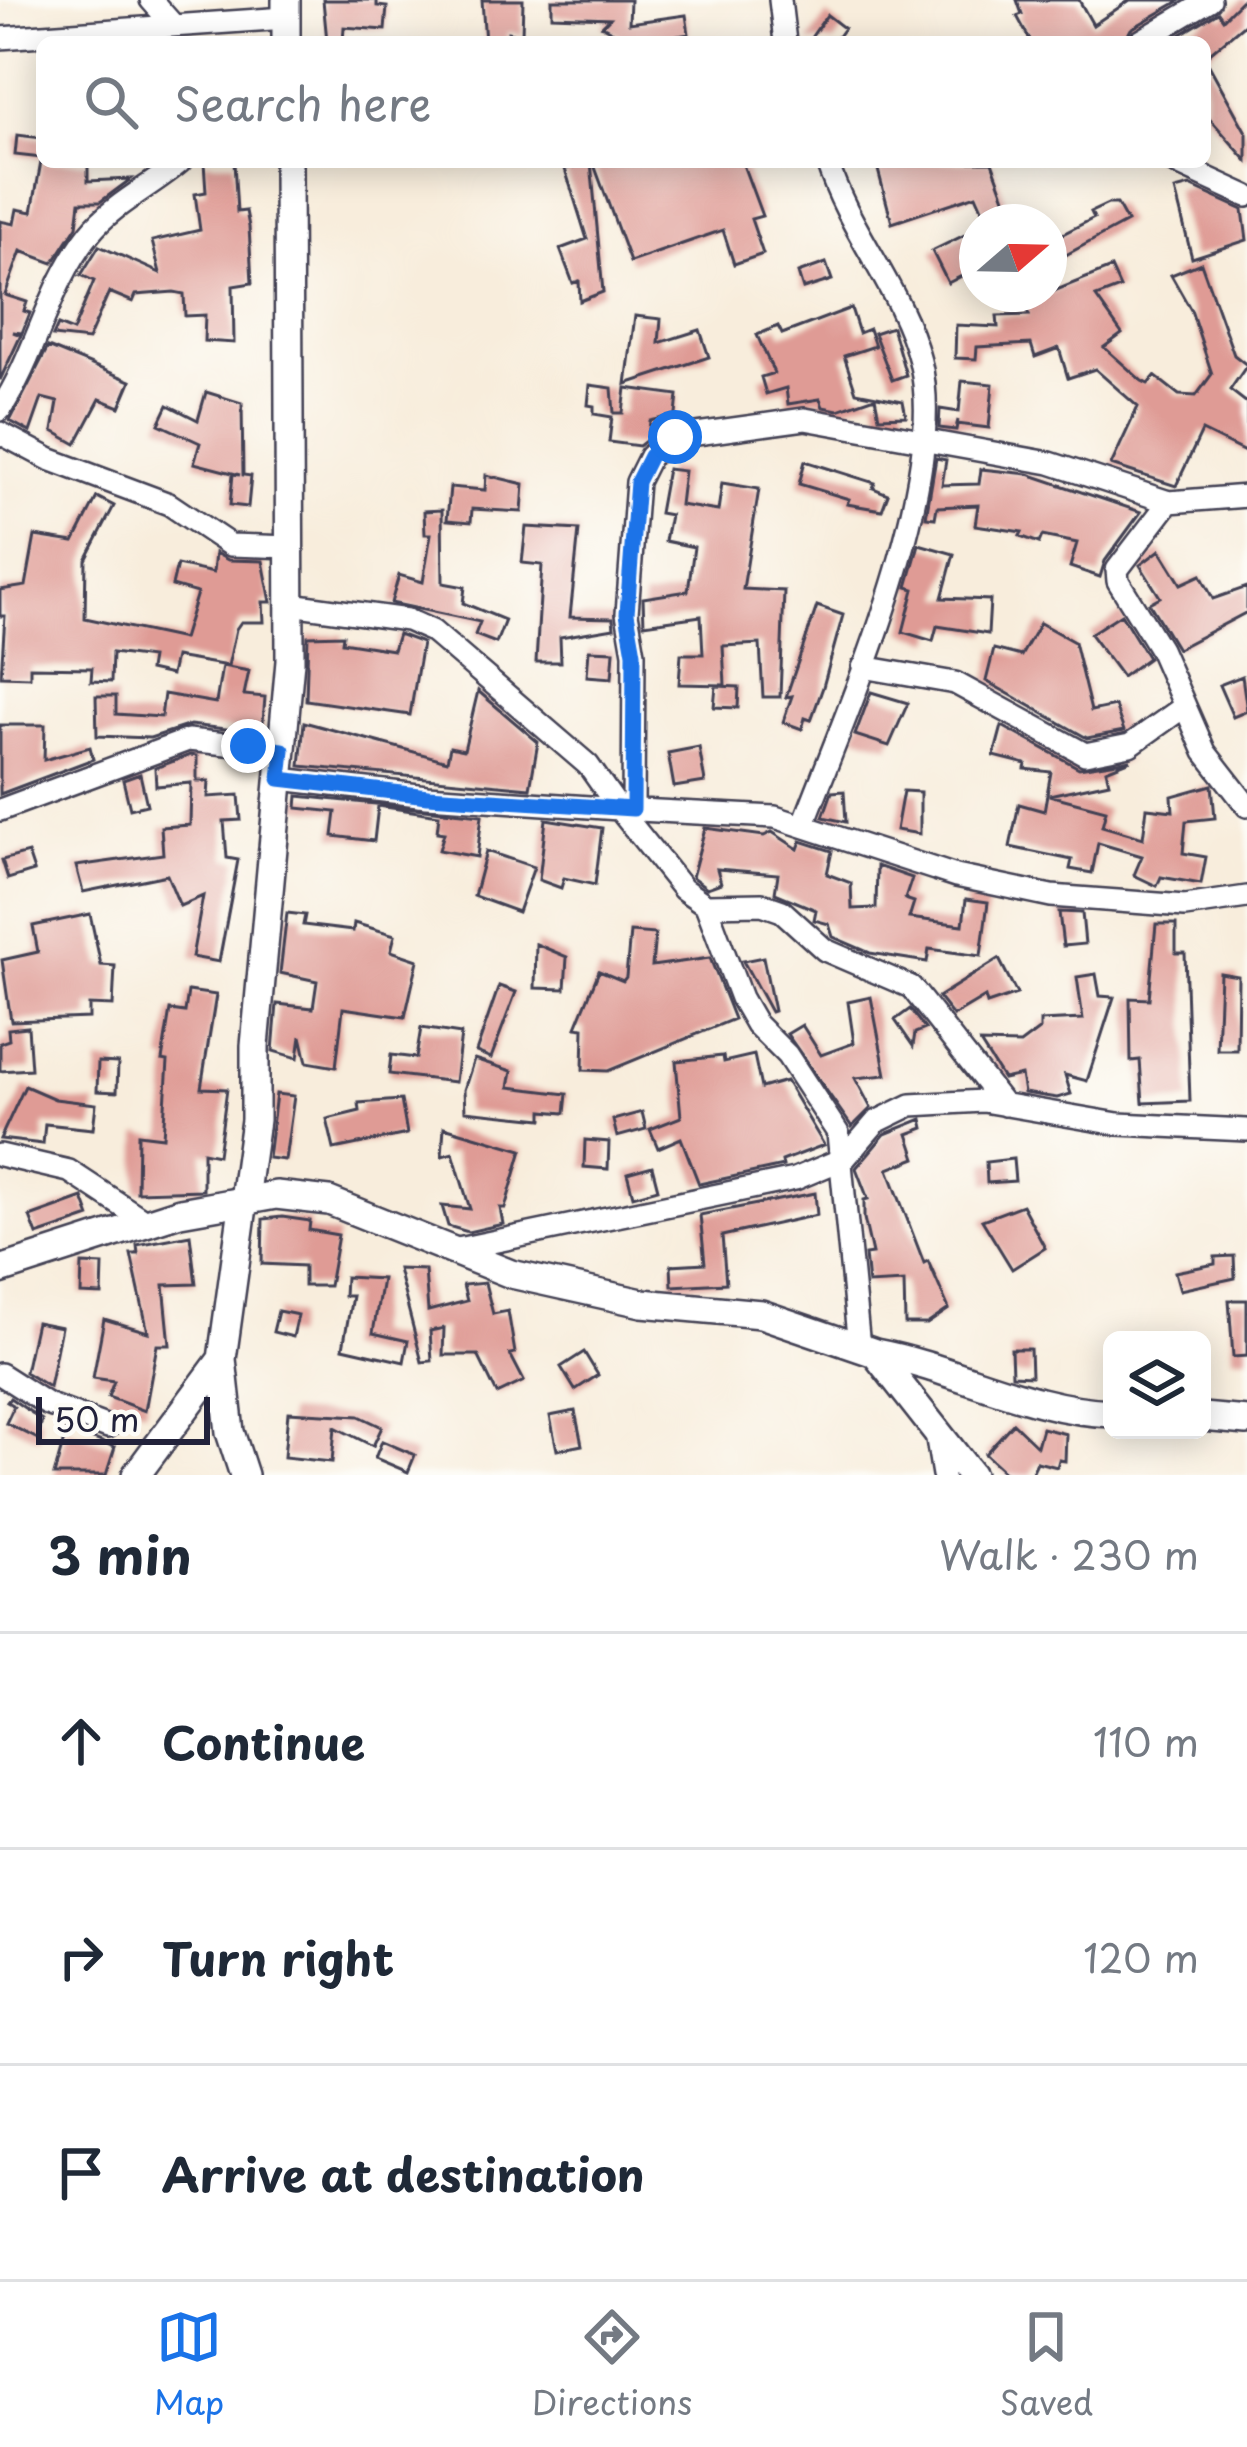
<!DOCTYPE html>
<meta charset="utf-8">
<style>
body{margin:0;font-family:"Playpen Sans",sans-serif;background:#f6f6f7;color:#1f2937}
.controls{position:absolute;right:36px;bottom:36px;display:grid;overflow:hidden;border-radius:18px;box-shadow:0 6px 30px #0003}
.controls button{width:108px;height:108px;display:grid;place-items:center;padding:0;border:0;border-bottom:3px solid #e0e1e3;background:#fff;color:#1f2937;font:60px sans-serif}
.compass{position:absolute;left:959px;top:204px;width:108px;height:108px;border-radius:50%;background:#fff;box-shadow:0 6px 30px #0003;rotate:70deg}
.scale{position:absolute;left:36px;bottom:30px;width:174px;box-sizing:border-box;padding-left:12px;border:6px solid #22223b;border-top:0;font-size:33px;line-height:42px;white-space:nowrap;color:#22223b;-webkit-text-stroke:9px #fdfcf7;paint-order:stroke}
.stop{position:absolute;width:36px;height:36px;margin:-27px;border:9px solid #1a73e8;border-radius:50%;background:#fff}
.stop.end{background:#1a73e8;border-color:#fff;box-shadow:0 3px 12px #0008}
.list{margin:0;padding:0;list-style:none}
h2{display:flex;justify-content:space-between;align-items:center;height:156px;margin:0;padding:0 48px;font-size:51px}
h2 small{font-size:39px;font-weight:400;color:#747a83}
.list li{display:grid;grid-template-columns:78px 1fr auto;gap:36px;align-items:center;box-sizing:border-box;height:216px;padding:0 48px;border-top:3px solid #e0e1e3}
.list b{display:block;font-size:45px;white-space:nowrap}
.list em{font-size:39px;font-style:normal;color:#747a83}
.icon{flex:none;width:66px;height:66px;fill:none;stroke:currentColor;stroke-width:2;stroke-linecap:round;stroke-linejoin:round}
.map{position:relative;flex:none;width:1247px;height:1475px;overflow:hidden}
.search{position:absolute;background:#fff;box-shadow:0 6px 30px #0003;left:36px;right:36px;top:36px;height:132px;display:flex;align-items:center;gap:30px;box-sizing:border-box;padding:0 42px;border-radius:18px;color:#747a83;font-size:45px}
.sheet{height:804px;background:#fff}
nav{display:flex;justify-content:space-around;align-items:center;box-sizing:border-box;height:168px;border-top:3px solid #e0e1e3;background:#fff;font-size:33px;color:#747a83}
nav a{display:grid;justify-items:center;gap:6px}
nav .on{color:#1a73e8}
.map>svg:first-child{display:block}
.building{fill:#df9b95}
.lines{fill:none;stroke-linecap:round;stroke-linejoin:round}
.minor-casing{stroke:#424053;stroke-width:26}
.tertiary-casing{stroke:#424053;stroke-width:32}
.minor{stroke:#fff;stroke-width:21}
.tertiary{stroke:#fff;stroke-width:27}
.route{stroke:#1a73e8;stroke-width:15}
</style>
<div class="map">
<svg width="1247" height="1475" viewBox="0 0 1247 1475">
<rect width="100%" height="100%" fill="#fdfcf7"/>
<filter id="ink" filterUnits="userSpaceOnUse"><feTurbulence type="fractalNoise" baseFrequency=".00833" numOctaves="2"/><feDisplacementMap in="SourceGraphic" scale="24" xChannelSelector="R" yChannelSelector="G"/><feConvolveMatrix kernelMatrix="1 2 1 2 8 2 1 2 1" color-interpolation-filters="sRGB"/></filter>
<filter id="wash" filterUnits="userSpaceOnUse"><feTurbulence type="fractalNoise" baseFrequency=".004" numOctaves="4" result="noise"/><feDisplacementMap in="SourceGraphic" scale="48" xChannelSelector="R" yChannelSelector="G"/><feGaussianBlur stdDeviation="2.7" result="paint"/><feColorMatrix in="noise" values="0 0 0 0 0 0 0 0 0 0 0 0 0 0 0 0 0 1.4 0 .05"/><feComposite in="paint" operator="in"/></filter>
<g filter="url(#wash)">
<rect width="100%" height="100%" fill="#f8eddc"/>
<g id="blocks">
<path class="building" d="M 323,0 L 377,0 L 377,6 L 387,7 L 385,30 L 344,27 L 343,42 L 327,41 Z
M 482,0 L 523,0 L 522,35 L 508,32 L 508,42 L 485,42 Z
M 552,0 L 630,0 L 629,23 L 686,15 L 689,34 L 678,36 L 679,42 L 632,42 L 602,26 L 610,18 L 552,16 Z
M 1017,0 L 1079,0 L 1093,25 L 1130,0 L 1181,0 L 1131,29 L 1124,42 L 1031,42 L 1017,16 L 1022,14 Z
M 1242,0 L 1247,0 L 1247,22 L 1205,57 L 1205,42 L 1170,41 L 1218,12 L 1223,19 Z
M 827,15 L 844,28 L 834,42 L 808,42 Z
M 1205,58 L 1247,134 L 1247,161 L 1205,113 Z
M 17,135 L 42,138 L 42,158 L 15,155 Z
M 41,162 L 88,162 L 88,181 L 131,179 L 100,202 L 80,202 L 77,226 L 53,263 L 21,251 L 5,295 L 27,302 L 24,311 L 30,313 L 22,333 L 13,332 L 21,335 L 0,380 L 0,221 L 14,224 L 17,209 L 32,212 Z
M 204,162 L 234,162 L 237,212 L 246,211 L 249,227 L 252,283 L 233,286 L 234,343 L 204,341 L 205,315 L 185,316 L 184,294 L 174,292 L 136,295 L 133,302 L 109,292 L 88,340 L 53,336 L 58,325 L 73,331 L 94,281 L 81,275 L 99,246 L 160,273 L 152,241 L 200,230 L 195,194 L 206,192 Z
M 591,162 L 603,292 L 580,301 L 579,281 L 573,283 L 560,249 L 587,239 L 565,169 Z
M 593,162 L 742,162 L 762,216 L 751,219 L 763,254 L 734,264 L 723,230 L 630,262 Z
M 888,162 L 992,162 L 1014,222 L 988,222 L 976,195 L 892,223 L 877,166 Z
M 1190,186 L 1243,210 L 1247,240 L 1192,258 L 1175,190 Z
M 1108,204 L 1117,204 L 1127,222 L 1049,264 L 1049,241 L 1094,218 L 1091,212 Z
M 977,229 L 977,268 L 948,283 L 932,251 Z
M 826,263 L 832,280 L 803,289 L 798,273 Z
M 1201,263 L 1234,355 L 1247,365 L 1230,390 L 1247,403 L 1247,453 L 1202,431 L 1176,486 L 1111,465 L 1138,407 L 1095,369 L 1068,378 L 1059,348 L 1035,357 L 1031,344 L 977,347 L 976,359 L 955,358 L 956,325 L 998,327 L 997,316 L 1029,315 L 1024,303 L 1111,268 L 1120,288 L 1096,297 L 1122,334 L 1104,347 L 1142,381 L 1148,384 L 1155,376 L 1179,395 L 1196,396 L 1212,374 L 1191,310 L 1171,275 Z
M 851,308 L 859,333 L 869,329 L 875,346 L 844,356 L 856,392 L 903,401 L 906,416 L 879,417 L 875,397 L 838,410 L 823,407 L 820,399 L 788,404 L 786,388 L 766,394 L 761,377 L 774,373 L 757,335 L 778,326 L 782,334 Z
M 635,316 L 661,319 L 659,343 L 700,330 L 709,357 L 626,384 Z
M 892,327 L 906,375 L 892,380 L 874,333 Z
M 48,347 L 131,381 L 120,407 L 100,399 L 76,444 L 53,431 L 58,402 L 42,398 L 30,432 L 10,421 Z
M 962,381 L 993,384 L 989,428 L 957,424 L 958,420 L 956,430 L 939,428 L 940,409 L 959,412 Z
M 590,385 L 612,388 L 614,413 L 623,413 L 626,388 L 678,395 L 676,415 L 650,421 L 648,439 L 639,446 L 609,442 L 612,417 L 594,414 L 594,406 L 588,405 Z
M 206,392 L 242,403 L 243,475 L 251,476 L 248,507 L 230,505 L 233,474 L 240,475 L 194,463 L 200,443 L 159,424 L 168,405 L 198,420 Z
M 936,458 L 946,460 L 942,485 L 979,484 L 981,469 L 1028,474 L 1141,512 L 1105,561 L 1100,577 L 1070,567 L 1077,543 L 1042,536 L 1039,543 L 1020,536 L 1022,532 L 975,525 L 978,505 L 937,507 L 935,518 L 926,517 Z
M 805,461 L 875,483 L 873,488 L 888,494 L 882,510 L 847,504 L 849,499 L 799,484 Z
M 667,469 L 684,471 L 680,505 L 718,511 L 722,483 L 759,489 L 743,589 L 784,591 L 780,697 L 763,697 L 760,644 L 723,646 L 725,685 L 679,684 L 681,654 L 703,654 L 701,616 L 644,624 L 643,598 L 688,591 L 694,547 L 665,541 L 670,515 L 659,513 Z
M 486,475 L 524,484 L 522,512 L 472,509 L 471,522 L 447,520 L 450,487 L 485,490 Z
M 97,497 L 114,506 L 86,560 L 85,618 L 183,639 L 197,593 L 172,586 L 177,565 L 213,573 L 215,553 L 228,560 L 263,561 L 271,602 L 263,602 L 264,622 L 241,622 L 236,629 L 228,666 L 175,657 L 171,675 L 149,670 L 151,658 L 112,653 L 111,682 L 91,681 L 92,668 L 30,667 L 30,677 L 1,676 L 5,616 L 0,616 L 0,590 L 26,586 L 35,536 L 74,542 Z
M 442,510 L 443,583 L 465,587 L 463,603 L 505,620 L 496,643 L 475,635 L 480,622 L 391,603 L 399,575 L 423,582 L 431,534 L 425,534 L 424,511 Z
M 526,527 L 579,530 L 570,617 L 613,618 L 614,628 L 560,637 L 561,662 L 536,662 L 542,565 L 522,563 Z
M 919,544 L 954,554 L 942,598 L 990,600 L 988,634 L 937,626 L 933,641 L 903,632 L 914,589 L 907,587 Z
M 1160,550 L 1181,584 L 1201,575 L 1213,599 L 1247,587 L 1247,612 L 1177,649 L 1149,603 L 1160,597 L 1140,565 Z
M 817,606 L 843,615 L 823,687 L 811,720 L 805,718 L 802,729 L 783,722 L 792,696 L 786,697 Z
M 1121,614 L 1148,658 L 1122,677 L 1090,634 Z
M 1040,623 L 1074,642 L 1091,711 L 1115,706 L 1124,731 L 1087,738 L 986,681 L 994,649 L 1021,656 Z
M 398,634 L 422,643 L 410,715 L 306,700 L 308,636 L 343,635 L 342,642 L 393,650 Z
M 589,650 L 614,651 L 612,678 L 587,676 Z
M 222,666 L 249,671 L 244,695 L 265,697 L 262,733 L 190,725 L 150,738 L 97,736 L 96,696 L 116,696 L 116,714 L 161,717 L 164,694 L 216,703 Z
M 1242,676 L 1247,711 L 1233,717 L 1219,685 Z
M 716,686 L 739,687 L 738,708 L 714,707 Z
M 478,691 L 538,742 L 530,788 L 300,766 L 304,722 L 447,761 L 450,747 L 464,750 Z
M 871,692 L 908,703 L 889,746 L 855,735 Z
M 0,725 L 45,725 L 44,760 L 90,747 L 93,759 L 0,794 Z
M 1002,726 L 1079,768 L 1131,760 L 1106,770 L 1109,782 L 1049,795 L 1106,810 L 1102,826 L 1143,838 L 1147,808 L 1173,811 L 1172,796 L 1212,785 L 1215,818 L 1186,821 L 1183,853 L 1206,857 L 1201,884 L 1161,877 L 1157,886 L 1134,875 L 1142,856 L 1098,843 L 1092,873 L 1070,869 L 1072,860 L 1010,847 L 1019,804 L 1044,811 L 1051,772 L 1025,769 L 1026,764 L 994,756 Z
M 699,747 L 705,782 L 674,787 L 668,753 Z
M 190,755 L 197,756 L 197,781 L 209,781 L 208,797 L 239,795 L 241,820 L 224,821 L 227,858 L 238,860 L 219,962 L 192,957 L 203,896 L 180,906 L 167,875 L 83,892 L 76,866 L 163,854 L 161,827 L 190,825 L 191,783 L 156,786 L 155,768 Z
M 140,774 L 147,805 L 130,809 L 123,780 Z
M 844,791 L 846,822 L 823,817 L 832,792 Z
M 903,791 L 920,792 L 920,834 L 896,830 Z
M 298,796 L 482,815 L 477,857 L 439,850 L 444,833 L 437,832 L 439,815 L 378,806 L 374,841 L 333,836 L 336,812 L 297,808 Z
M 546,819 L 602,828 L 595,885 L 564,878 L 561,888 L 539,880 Z
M 705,828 L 764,836 L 772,832 L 798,849 L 801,841 L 832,851 L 827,874 L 851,883 L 852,909 L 876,908 L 877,866 L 912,878 L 905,899 L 914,902 L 909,918 L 963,925 L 966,899 L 988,902 L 981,956 L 929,949 L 927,962 L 870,953 L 833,937 L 829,924 L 814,920 L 816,910 L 775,893 L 778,874 L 717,869 L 721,883 L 707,888 L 692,877 Z
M 486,851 L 534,867 L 518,912 L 474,896 Z
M 28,853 L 34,871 L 8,879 L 2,860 Z
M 1059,912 L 1082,913 L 1085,944 L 1063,946 Z
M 287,913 L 305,915 L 303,925 L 353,931 L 354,923 L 395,935 L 391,951 L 418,960 L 405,1017 L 343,1008 L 336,1067 L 307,1062 L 301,1036 L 298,1058 L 273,1051 L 277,1004 L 313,1008 L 317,981 L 280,973 Z
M 90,914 L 101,965 L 115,966 L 113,1006 L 89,1005 L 89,1018 L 11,1021 L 2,960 L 38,952 L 33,926 Z
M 1156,924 L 1176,924 L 1176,953 L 1185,953 L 1190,1101 L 1143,1103 L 1140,1060 L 1131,1061 L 1130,998 L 1149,999 Z
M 630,932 L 655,934 L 652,966 L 710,958 L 734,1019 L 608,1071 L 583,1070 L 584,1028 L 576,1027 L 599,971 L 623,981 L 626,977 Z
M 536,944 L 567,957 L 565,989 L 535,988 Z
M 763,957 L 774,1011 L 771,1012 L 743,961 Z
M 999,959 L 1017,994 L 987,1004 L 985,997 L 953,1016 L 938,997 Z
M 1220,973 L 1238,976 L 1237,1050 L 1217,1050 Z
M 1096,974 L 1100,996 L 1114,997 L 1087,1081 L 1065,1075 L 1071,1094 L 1057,1098 L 1024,1093 L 1021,1075 L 1003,1079 L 980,1043 L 1020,1044 L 1040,1029 L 1040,1021 L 1083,1019 L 1077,977 Z
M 499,986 L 516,992 L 491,1058 L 476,1052 Z
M 188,991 L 216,995 L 201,1088 L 227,1089 L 218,1155 L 203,1152 L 203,1190 L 137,1192 L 138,1134 L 163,1137 L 168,1061 L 162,1060 L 170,1010 L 185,1012 Z
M 871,997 L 886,1075 L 855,1078 L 871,1108 L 852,1127 L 787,1034 L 802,1025 L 821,1055 L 854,1043 L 848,1002 Z
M 910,1009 L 925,1029 L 915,1033 L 913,1046 L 895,1020 Z
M 28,1027 L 31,1069 L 0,1071 L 0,1043 L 9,1040 L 8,1029 Z
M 421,1028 L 461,1034 L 455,1082 L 389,1074 L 391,1055 L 416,1058 Z
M 754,1055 L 761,1088 L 786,1081 L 824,1145 L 782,1161 L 783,1166 L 699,1184 L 681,1138 L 658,1148 L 650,1129 L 681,1117 L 676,1061 L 723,1056 L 724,1062 Z
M 474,1059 L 512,1071 L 509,1087 L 567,1094 L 565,1113 L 543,1111 L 543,1119 L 465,1111 L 464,1090 Z
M 98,1062 L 118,1063 L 117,1092 L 97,1091 Z
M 25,1086 L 55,1099 L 96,1104 L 93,1129 L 45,1124 L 43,1144 L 0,1139 Z
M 276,1094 L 294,1096 L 285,1160 L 268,1158 Z
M 401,1100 L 407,1134 L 334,1149 L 327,1119 L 360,1111 L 359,1103 Z
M 642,1112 L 646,1129 L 617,1137 L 613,1120 Z
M 922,1119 L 924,1128 L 908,1134 L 916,1158 L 888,1169 L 924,1263 L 928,1261 L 949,1309 L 927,1324 L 905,1324 L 904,1282 L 868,1284 L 865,1255 L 872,1254 L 864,1218 L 864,1200 L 868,1199 L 856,1168 L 885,1134 Z
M 444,1127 L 522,1150 L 505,1208 L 500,1208 L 503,1224 L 468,1232 L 448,1226 L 442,1206 L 470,1209 L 453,1153 L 442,1156 Z
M 585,1140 L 609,1142 L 608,1169 L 584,1167 Z
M 1013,1159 L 1015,1181 L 987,1183 L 986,1162 Z
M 652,1166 L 658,1189 L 633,1196 L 627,1173 Z
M 815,1193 L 817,1215 L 722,1236 L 726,1283 L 672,1286 L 671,1265 L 705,1263 L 700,1215 Z
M 83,1198 L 90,1217 L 37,1235 L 30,1217 Z
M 1022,1205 L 1045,1248 L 1012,1269 L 982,1220 Z
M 282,1217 L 310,1221 L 309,1230 L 338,1235 L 329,1286 L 304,1286 L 304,1266 L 262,1264 L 263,1219 Z
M 190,1235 L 196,1284 L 164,1285 L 170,1345 L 157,1345 L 145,1411 L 108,1397 L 114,1381 L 93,1378 L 104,1319 L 148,1332 L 131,1254 L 138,1254 L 137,1245 Z
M 1234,1256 L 1235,1278 L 1180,1290 L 1175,1272 L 1215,1264 L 1215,1257 Z
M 82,1264 L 103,1265 L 102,1295 L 81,1294 Z
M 398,1269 L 425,1270 L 428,1311 L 467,1301 L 463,1285 L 485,1283 L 493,1314 L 508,1311 L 515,1353 L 510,1354 L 524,1381 L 497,1394 L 478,1355 L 443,1355 L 444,1328 L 430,1331 L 432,1361 L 422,1362 Z
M 345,1277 L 382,1279 L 373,1333 L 408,1341 L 404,1362 L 343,1348 L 352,1296 L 344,1296 Z
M 1229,1300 L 1247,1300 L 1247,1356 L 1233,1357 Z
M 278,1311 L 298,1315 L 293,1337 L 273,1332 Z
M 36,1322 L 61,1327 L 49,1387 L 25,1372 Z
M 1011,1349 L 1030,1349 L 1031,1376 L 1012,1375 Z
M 584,1352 L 598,1375 L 575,1390 L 561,1367 Z
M 10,1398 L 42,1420 L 38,1439 L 6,1423 L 14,1406 L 7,1402 Z
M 575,1411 L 582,1445 L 557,1450 L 550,1416 Z
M 288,1412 L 359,1416 L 382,1427 L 373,1446 L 335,1427 L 332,1462 L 284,1457 Z
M 1013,1423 L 1037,1446 L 1042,1428 L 1066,1434 L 1065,1461 L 1059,1460 L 1057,1467 L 1037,1462 L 1031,1475 L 1008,1475 L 985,1454 Z
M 67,1429 L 115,1447 L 106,1475 L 54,1475 Z
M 382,1441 L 415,1455 L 408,1472 L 375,1458 Z"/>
</g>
</g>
<g filter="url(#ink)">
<use href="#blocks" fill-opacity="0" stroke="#424053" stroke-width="3"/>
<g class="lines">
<defs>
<path id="minor" d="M 151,0 L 174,26
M 780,0 L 785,42
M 0,38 L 286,18
M 1139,42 L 1210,0
M 1173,162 L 1247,196
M 0,410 C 37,354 48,286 90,233 C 113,204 152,186 180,162
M 0,433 L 49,459 L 169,504 L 230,545 L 291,547
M 1169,502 L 1117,570 L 1118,581 L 1160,649 L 1205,752 L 1247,806
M 291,604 L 407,620 L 432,631 L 588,765 L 619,809 L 775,817 L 956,876 L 1051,896 L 1185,906 L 1247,897
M 863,667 L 955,683 L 1085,754 L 1130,745 L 1185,706
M 281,779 L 427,796 L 619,809 L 683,889 L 706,905 L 741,998 L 756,1024 L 787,1055 L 838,1133 L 859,1347
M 633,809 L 634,653 L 627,613 L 637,482 L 650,456 L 675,437 L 805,419 L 1050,463 L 1169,502 L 1247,496
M 0,810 L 188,740 L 283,750
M 803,826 C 847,710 950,480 920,361 C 902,290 849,232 827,162
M 706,905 L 762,904 L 782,911 L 825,950 L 911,987 L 1004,1105
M 0,1155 L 69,1171 L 145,1221
M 453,1250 L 795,1179 L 845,1158 L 876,1122 L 911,1105 L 983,1101 L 1118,1124 L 1247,1130
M 0,1374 L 47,1404 L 108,1427
M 937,1439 L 943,1475"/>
<path id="tertiary" d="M 286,0 L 286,42
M 0,1270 L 180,1212 L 276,1195 L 329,1201 L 511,1274 L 642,1303 L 761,1314 L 875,1353 L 971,1475
M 875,1353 C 956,1368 1028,1410 1112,1413
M 1202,1417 L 1247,1421
M 136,1475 L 222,1359
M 244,1475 L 230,1432 L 222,1359 L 255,1120 L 255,1046 L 290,661 L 288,162"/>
</defs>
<use href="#minor" class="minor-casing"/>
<use href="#tertiary" class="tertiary-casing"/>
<use href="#minor" class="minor"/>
<use href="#tertiary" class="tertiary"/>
</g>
</g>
<g class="lines" filter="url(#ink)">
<path class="route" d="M 248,746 L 283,750 L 280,779 L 428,796 L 633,809 L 634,653 L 627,613 L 637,482 L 650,456 L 675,437"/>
</g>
</svg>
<div class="controls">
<button><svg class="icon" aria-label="layers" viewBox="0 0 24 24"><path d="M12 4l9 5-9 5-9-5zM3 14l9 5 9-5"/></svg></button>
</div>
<svg class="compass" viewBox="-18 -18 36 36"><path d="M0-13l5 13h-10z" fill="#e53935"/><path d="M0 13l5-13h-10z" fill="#747a83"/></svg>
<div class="scale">50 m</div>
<div class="stop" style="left:675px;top:437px"></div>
<div class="stop end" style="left:248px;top:746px"></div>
<div class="search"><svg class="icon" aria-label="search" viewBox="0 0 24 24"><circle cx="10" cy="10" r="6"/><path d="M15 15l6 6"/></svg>Search here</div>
</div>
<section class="sheet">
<h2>3 min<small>Walk · 230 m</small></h2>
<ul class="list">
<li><svg class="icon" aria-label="ahead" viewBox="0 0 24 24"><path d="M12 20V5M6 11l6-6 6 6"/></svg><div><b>Continue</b></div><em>110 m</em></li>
<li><svg class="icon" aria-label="right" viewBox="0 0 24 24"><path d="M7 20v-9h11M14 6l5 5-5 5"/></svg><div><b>Turn right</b></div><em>120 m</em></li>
<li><svg class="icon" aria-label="arrive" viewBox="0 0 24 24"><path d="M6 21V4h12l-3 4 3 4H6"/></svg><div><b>Arrive at destination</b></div></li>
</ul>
</section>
<nav>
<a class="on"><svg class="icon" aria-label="map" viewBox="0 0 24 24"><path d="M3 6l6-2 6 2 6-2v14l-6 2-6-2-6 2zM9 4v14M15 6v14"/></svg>Map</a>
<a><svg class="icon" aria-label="directions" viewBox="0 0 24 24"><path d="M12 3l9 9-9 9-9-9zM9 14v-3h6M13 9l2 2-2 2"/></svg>Directions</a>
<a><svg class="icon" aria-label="saved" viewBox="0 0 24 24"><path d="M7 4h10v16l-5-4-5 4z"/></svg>Saved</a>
</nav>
